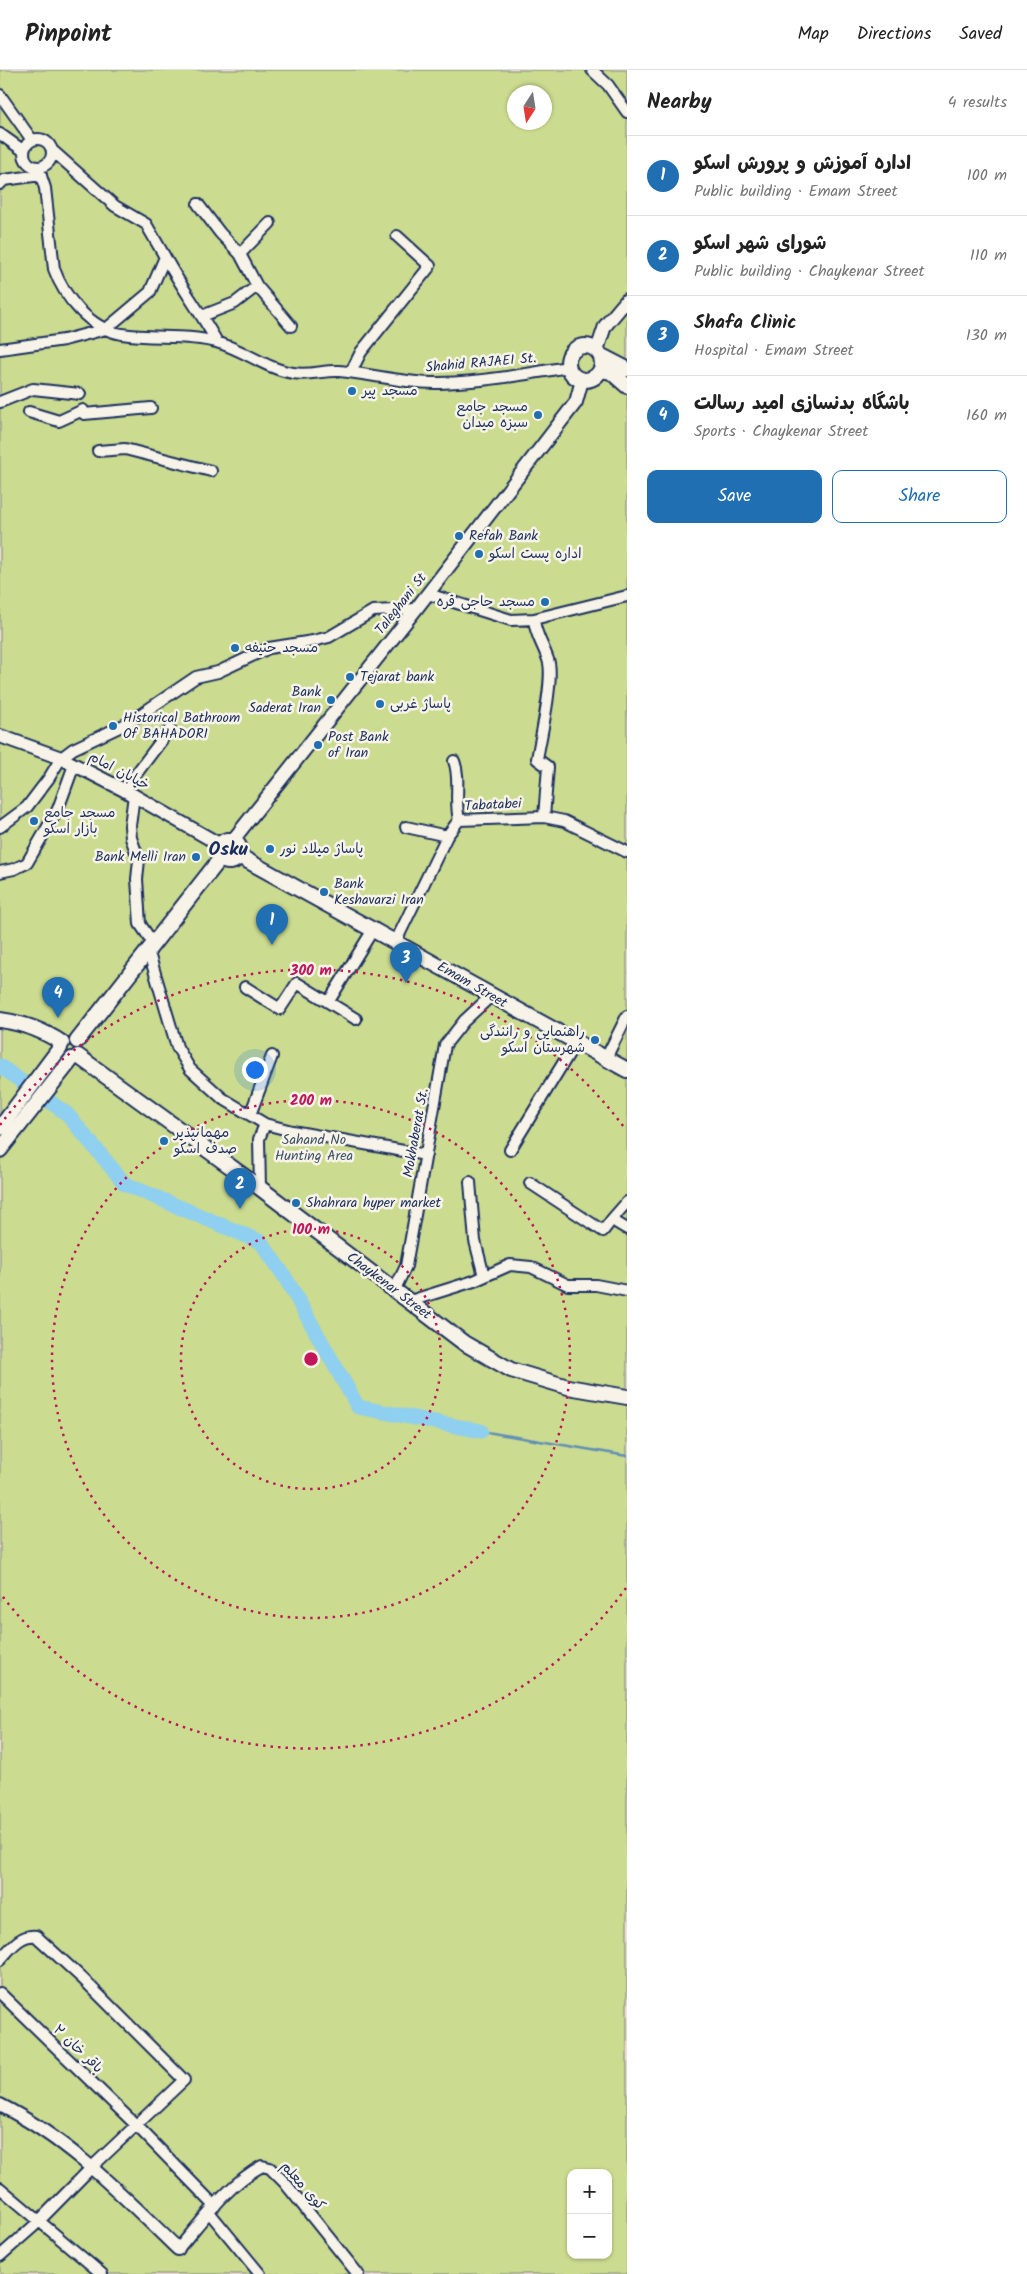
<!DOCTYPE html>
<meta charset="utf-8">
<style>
body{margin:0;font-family:Kalam,"Playpen Sans Arabic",sans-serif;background:#f2f2f2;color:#222}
.controls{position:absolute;right:15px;bottom:15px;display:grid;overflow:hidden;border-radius:10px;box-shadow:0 1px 4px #0004}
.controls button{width:45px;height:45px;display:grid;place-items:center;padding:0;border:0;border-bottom:1px solid #e0e0e0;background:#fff;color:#222;font:25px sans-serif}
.compass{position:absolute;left:507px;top:15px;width:45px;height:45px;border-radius:50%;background:#fff;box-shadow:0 1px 4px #0004;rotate:192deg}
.you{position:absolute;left:254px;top:999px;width:18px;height:18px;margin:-12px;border:4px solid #fff;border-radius:50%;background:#1a73e8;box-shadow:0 0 0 8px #1a73e833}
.badge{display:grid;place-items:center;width:32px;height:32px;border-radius:50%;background:#1f6fb2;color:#fff;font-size:16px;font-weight:700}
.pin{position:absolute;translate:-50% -41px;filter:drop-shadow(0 1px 2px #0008)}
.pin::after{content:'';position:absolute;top:26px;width:18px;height:15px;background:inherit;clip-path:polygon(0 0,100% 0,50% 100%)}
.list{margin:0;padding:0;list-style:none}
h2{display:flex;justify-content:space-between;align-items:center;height:65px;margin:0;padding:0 20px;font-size:21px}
h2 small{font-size:16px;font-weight:400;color:#767676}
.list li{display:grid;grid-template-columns:32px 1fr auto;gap:15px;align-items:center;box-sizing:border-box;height:80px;padding:0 20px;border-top:1px solid #e0e0e0}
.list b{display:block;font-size:19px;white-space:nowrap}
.list p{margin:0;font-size:16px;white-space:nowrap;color:#767676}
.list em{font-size:16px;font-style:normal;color:#767676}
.actions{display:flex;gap:10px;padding:15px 20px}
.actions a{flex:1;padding:11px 0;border:1px solid #1f6fb2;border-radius:10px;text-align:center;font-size:18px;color:#1f6fb2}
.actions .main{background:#1f6fb2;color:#fff}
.map{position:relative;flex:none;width:627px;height:2204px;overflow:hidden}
header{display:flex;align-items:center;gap:30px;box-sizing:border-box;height:70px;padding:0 25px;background:#fff;border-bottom:1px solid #e0e0e0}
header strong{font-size:24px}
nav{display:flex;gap:28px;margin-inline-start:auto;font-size:18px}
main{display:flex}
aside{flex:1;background:#fff}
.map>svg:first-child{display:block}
.green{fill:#cbdb8f;stroke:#738576;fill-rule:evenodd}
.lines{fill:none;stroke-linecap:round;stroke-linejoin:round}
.stream{stroke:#618fb6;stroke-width:2.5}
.river{stroke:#8fcff0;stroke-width:15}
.minor-casing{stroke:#1b2f5e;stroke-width:14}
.tertiary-casing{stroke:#1b2f5e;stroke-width:16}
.secondary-casing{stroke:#1b2f5e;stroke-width:18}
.minor{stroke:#f7f3e8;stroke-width:10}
.tertiary{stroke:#f7f3e8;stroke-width:12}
.secondary{stroke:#f7f3e8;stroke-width:14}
.ring{fill:none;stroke:#c2185b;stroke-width:2.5;stroke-dasharray:2.5 5}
.poi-dot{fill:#1f6fb2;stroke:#f7f3e8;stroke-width:2}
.labels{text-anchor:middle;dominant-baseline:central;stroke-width:5;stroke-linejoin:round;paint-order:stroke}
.street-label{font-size:14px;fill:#1b2f5e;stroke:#f7f3e8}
.poi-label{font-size:14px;fill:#1b2f5e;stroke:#f7f3e8;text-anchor:start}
.park-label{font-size:14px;fill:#3e5168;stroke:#f7f3e8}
.district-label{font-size:19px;font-weight:bold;fill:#1b2f5e;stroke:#f7f3e8}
.centre{fill:#c2185b;stroke:#f7f3e8;stroke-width:2.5}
.ring-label{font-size:15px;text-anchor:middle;font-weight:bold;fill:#c2185b;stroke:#f7f3e8;stroke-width:5;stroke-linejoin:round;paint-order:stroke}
</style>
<header>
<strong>Pinpoint</strong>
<nav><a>Map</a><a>Directions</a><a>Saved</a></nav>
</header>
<main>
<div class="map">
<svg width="627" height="2204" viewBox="0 0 627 2204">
<rect width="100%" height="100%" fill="#f4dfd6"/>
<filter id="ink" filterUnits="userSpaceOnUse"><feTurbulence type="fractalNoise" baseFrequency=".02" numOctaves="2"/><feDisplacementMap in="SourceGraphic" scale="10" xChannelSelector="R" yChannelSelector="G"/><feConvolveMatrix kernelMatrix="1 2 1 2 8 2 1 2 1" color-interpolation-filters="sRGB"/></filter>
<g filter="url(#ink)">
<path class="green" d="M 0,0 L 627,0 L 627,2204 L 0,2204 ZM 514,22 L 544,22 L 544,52 L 514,52 ZM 571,2103 L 608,2103 L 608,2185 L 571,2185 Z"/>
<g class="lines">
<path class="stream" d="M 481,1361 L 627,1386"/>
<path class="river" d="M 0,996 L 67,1044 L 125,1114 L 261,1172 L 285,1207 L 358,1337 L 481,1361"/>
<defs>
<path id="minor" d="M 592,0 L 608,15 L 627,42
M 0,25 L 32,70
M 0,64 L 24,81
M24 83a14 14 0 1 1 28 0a14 14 0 1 1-28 0Z
M 38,97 L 45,118 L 54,199 C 64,227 90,259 122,264 C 153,269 185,264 216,272 C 243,279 266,299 293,303 C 309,306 324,300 339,301 C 373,304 406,314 440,313 C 482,312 527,304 568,297
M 0,114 L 4,110 L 41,105
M 198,134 L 220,163 L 240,184
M 165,187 C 181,217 201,243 217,272
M 257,216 L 291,256
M 202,246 L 235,233 L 257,216 L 240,184 L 270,153
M 0,279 L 64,270 L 106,259 L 150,222 L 165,187 L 146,154 L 115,136 L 53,81
M 351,302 L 361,282 L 430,196 L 397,166
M 0,332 L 33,319 L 80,324
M 29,342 L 59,351 L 83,340
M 84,344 L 151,338
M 98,381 L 125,379 L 211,401
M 428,524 L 511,550 L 534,549 L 627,526
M 534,549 C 535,566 545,577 549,593 C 553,613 541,666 537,689 L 548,697 L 544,747
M 454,691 C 461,709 454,730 459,750
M 124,720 L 170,659
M 134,725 L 130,756 L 131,768 L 139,790 L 137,809 L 140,854 L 153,873
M 0,757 L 27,737 L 49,708 L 61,688 L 73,679 L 128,653 L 196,607 L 218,602 L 269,578 L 313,571 L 329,567 L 373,541 L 416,539
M 406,757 L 447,766
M 0,802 L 14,799 L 27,793 L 58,739 L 74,695
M 396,871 L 447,766 L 459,750 L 544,747 L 564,751 L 627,782
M 148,880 L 177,977 L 190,999 L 222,1028 L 265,1054 L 292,1061 L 426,1085
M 245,917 L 280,939 L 297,913 L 356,949
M 329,931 L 374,858
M 606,988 L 627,946
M 250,1045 L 272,986
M 510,1080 L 576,972
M 470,1112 L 475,1171 L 484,1206
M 530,1113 L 603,1161 L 613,1148
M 260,1118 L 259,1069 L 265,1054
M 627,1132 L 613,1148 L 617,1153 L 627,1159
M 395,1219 L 406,1196 L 445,975 L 464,951 L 491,926
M 410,1231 L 474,1211 L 510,1195 L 531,1197 L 568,1215 L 596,1215 L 627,1221
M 0,1890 C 10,1879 20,1864 36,1866 L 83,1909 L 184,2010 L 93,2096 L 34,2156 L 0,2186
M 0,1923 L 137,2056 L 215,2136
M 0,2118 L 102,2204
M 209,2142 L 260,2204
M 178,2179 C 203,2150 228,2114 262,2096 L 270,2098 L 285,2113 L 358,2204"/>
<path id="tertiary" d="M 597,280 L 605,256 L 627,230
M 0,666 L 61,688 L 124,720 L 219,774
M 233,770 L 416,539 L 576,332 L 582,310
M 0,2035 C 70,2070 123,2126 178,2179"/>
<path id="secondary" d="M568 293a17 17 0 1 1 34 0a17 17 0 1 1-34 0Z
M 600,285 L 627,299
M 601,300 L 611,302 L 627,316
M218 781a11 11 0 1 1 22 0a11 11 0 1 1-22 0Z
M 239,786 L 627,1000
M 0,950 C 22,953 43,960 62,973
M 77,971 L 220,789
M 78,986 L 260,1118 L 464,1273 L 511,1300 L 568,1317 L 627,1327
M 0,1058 L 60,978
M 0,1080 L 72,989"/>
</defs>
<use href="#minor" class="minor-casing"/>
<use href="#tertiary" class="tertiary-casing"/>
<use href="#secondary" class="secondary-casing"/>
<use href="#minor" class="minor"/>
<use href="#tertiary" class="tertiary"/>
<use href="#secondary" class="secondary"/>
</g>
</g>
<g class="ring">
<circle cx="311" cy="1289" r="130"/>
<circle cx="311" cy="1289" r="259"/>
<path d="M626 1518A389 389 0 0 1 0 1523M0 1055A389 389 0 0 1 626 1060"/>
</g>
<g class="poi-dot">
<circle cx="352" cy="321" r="5"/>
<circle cx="538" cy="345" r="5"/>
<circle cx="459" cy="466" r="5"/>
<circle cx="479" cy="484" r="5"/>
<circle cx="545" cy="532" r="5"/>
<circle cx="235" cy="578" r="5"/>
<circle cx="350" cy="607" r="5"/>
<circle cx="331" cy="630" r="5"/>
<circle cx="380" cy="634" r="5"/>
<circle cx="113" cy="656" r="5"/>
<circle cx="318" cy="675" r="5"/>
<circle cx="34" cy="751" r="5"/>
<circle cx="270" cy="779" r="5"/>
<circle cx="196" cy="787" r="5"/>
<circle cx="324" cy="822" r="5"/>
<circle cx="595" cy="970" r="5"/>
<circle cx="164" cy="1071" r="5"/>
<circle cx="296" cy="1133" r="5"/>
</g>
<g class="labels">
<g class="street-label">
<text transform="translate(481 293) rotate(-5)">Shahid RAJAEI St.</text>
<text transform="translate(401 534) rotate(-52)">Taleghani St</text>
<text transform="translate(119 701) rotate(28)">خیابان امام</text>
<text transform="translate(493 735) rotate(-3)">Tabatabei</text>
<text transform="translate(472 915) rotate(30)">Emam Street</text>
<text transform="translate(416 1063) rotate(-80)">Mokhaberat St.</text>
<text transform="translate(389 1216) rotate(37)">Chaykenar Street</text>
<text transform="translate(78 1979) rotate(44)">باقر خان ۲</text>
<text transform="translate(303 2116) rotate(49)">کوی معلم</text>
</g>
<g class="poi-label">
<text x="362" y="321">مسجد پیر</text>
<text x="528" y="337" text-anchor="end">مسجد جامع<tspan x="528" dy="16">سبزه میدان</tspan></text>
<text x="469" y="466">Refah Bank</text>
<text x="489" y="484">اداره پست اسکو</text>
<text x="535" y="532" text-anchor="end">مسجد حاجی قره</text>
<text x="245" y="578">مسجد حنیفه</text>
<text x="360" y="607">Tejarat bank</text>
<text x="321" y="622" text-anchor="end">Bank<tspan x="321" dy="16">Saderat Iran</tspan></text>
<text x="390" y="634">پاساژ غربی</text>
<text x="123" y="648">Historical Bathroom<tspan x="123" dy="16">Of BAHADORI</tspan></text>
<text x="328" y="667">Post Bank<tspan x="328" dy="16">of Iran</tspan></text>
<text x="44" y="743">مسجد جامع<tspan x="44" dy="16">بازار اسکو</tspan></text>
<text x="280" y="779">پاساژ میلاد نور</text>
<text x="186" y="787" text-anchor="end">Bank Melli Iran</text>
<text x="334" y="814">Bank<tspan x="334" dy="16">Keshavarzi Iran</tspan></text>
<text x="585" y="962" text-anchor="end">راهنمایی و رانندگی<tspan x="585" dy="16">شهرستان اسکو</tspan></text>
<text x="174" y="1063">مهمانپذیر<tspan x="174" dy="16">صدف اسکو</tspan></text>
<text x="306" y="1133">Shahrara hyper market</text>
</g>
<g class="park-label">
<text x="314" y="1070">Sahand No<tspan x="314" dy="16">Hunting Area</tspan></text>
</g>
<g class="district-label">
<text x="228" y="780">Osku</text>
</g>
</g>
<circle cx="311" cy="1289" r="8" class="centre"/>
<g class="ring-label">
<text x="311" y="905">300 m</text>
<text x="311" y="1035">200 m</text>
<text x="311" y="1164">100 m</text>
</g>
</svg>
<div class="controls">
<button>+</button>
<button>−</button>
</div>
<svg class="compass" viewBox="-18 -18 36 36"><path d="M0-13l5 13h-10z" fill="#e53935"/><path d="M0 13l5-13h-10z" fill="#767676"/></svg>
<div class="you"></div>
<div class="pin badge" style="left:272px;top:875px">1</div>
<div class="pin badge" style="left:240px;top:1139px">2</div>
<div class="pin badge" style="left:406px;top:913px">3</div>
<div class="pin badge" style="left:58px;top:948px">4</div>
</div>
<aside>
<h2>Nearby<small>4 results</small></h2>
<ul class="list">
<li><span class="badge">1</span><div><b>اداره آموزش و پرورش اسکو</b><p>Public building · Emam Street</p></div><em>100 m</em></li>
<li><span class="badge">2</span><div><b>شورای شهر اسکو</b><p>Public building · Chaykenar Street</p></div><em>110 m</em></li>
<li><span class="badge">3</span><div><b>Shafa Clinic</b><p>Hospital · Emam Street</p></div><em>130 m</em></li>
<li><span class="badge">4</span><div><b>باشگاه بدنسازی امید رسالت</b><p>Sports · Chaykenar Street</p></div><em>160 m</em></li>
</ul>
<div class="actions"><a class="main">Save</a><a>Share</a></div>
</aside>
</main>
